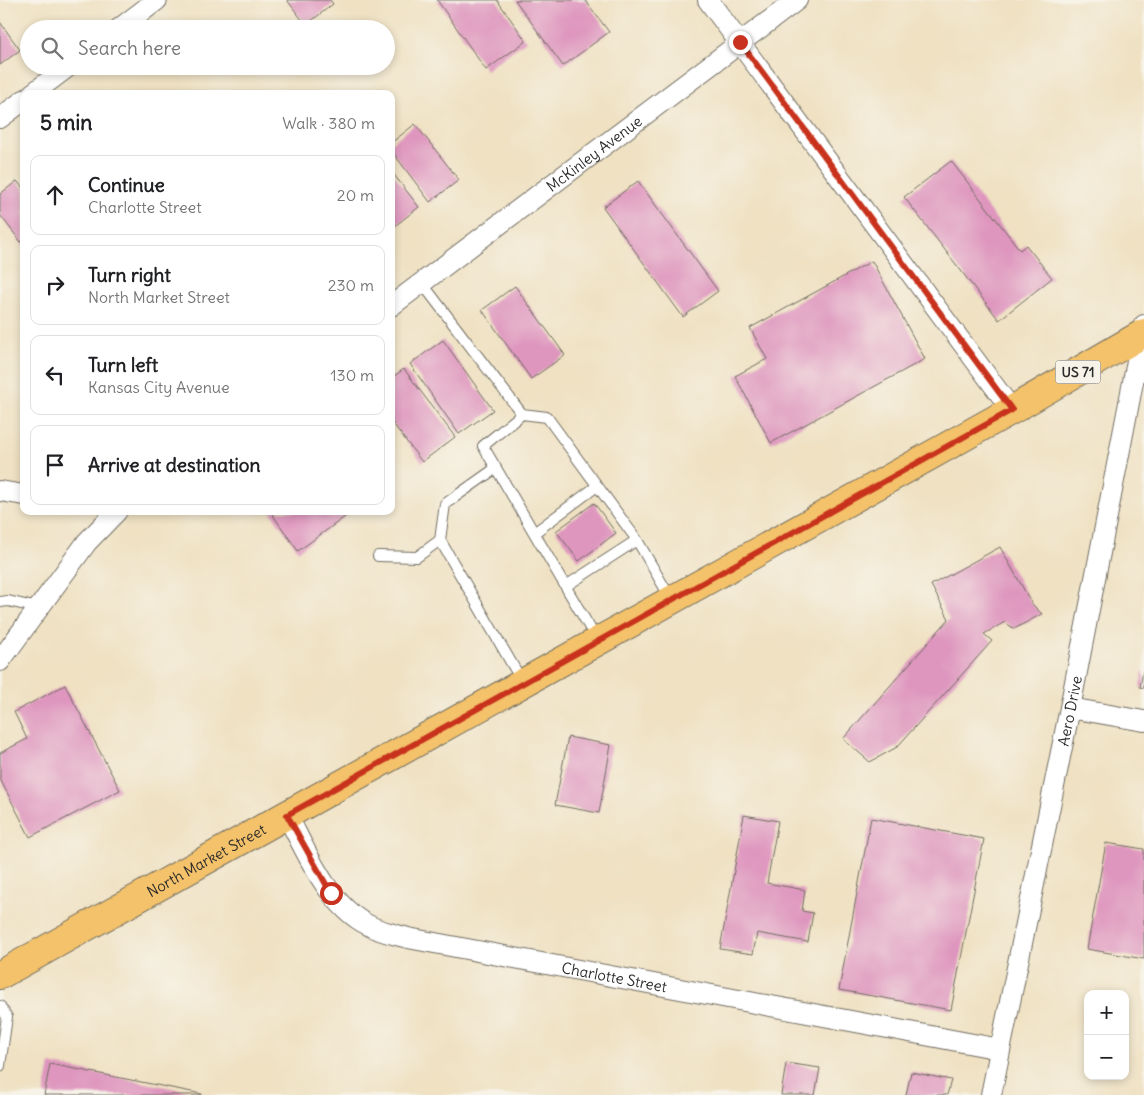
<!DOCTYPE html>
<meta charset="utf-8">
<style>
body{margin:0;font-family:Delius,sans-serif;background:#f2f2f2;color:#202124}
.controls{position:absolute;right:15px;bottom:15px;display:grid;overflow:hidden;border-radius:10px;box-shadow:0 2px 8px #0003}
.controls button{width:45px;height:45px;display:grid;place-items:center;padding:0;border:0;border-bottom:1px solid #e0e0e0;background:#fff;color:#202124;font:25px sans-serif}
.stop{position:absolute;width:15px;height:15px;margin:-11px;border:4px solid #c8321e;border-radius:50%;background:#fff}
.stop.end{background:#c8321e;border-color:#fff;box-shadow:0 1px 5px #0008}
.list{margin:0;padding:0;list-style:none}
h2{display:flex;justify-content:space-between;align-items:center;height:65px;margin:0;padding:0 20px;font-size:21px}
h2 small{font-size:16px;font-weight:400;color:#757577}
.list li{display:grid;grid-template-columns:32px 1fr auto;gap:15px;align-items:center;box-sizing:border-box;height:80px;margin:0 10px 10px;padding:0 10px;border:1px solid #e0e0e0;border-radius:10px}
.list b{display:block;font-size:19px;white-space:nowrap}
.list p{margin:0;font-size:16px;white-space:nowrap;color:#757577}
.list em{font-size:16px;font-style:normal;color:#757577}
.icon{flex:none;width:28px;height:28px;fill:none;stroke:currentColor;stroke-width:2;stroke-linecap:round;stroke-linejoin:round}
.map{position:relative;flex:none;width:1144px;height:1095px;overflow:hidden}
.search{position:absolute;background:#fff;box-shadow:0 2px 8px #0003;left:20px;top:20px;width:375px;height:55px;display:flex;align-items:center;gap:12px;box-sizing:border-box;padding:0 18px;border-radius:28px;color:#757577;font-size:19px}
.panel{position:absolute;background:#fff;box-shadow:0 2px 8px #0003;left:20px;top:90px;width:375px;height:425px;border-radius:10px}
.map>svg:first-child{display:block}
.building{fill:#de95be}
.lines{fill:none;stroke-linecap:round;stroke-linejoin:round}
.lane-casing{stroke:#706b60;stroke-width:12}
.street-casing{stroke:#706b60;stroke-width:22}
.primary-casing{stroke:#706b60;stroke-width:30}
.lane{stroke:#fff;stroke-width:10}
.street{stroke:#fff;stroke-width:20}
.primary{stroke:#f3c26a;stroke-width:28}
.route{stroke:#c8321e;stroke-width:6}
.labels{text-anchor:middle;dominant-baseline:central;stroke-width:5;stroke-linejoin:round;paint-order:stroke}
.shield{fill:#f7f3e8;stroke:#686764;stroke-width:1}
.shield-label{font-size:14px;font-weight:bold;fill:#2b2b2b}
.street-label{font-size:15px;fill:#2b2b2b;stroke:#f7f3e8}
</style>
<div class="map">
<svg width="1144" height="1095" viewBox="0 0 1144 1095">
<rect width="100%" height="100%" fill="#f7f3e8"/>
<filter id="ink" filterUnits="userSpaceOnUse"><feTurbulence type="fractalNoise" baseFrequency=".02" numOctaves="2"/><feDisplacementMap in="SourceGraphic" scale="10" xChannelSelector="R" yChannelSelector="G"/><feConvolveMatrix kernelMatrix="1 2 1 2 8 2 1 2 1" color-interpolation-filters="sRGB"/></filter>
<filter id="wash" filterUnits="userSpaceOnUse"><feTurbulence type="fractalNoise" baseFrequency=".0096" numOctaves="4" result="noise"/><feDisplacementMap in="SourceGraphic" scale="20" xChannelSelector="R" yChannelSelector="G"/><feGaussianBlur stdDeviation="1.12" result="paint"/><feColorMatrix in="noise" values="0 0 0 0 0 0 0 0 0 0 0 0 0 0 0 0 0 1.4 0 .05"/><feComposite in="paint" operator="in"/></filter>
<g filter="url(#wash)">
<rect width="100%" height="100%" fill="#efe1c2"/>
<g id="blocks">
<path class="building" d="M 287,0 L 330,0 L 333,4 L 306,25 Z
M 437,0 L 497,0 L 526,41 L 486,70 Z
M 515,0 L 585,0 L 609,32 L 563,66 Z
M 0,22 L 20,50 L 0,65 Z
M 415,124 L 459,180 L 430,202 L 391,150 L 391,143 Z
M 951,161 L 1020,250 L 1026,245 L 1052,278 L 999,320 L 904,197 Z
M 391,171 L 419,207 L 391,229 Z
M 17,181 L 24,189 L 24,246 L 0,215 L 0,194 Z
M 638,181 L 718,291 L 683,317 L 603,207 Z
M 872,261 L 925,359 L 771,443 L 735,376 L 767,359 L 750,328 Z
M 515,286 L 565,355 L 531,379 L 482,310 Z
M 443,340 L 493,410 L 459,434 L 410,364 Z
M 404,369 L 455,437 L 422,462 L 391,421 L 391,378 Z
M 594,503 L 616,533 L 579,561 L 556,531 Z
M 270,511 L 353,511 L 298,551 Z
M 1000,547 L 1032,604 L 1042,614 L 1014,629 L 1005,622 L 984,634 L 992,641 L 897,747 L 870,762 L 843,739 L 949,619 L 931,585 Z
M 1143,671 L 1144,671 L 1144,688 L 1140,687 Z
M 65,685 L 120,790 L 30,837 L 0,779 L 0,753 L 27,739 L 14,712 Z
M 568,737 L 611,745 L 599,813 L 555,805 Z
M 744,815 L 778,821 L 767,883 L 805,890 L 802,911 L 813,913 L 808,942 L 757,933 L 753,954 L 720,949 Z
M 871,818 L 984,839 L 951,1010 L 839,990 Z
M 1106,843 L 1144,849 L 1144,959 L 1087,949 Z
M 786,1063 L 820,1068 L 815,1095 L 781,1095 Z
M 50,1064 L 202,1094 L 202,1095 L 44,1095 Z
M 911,1072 L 951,1080 L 947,1095 L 906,1095 Z"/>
</g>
</g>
<g filter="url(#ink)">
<use href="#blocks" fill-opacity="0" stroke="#706b60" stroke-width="1"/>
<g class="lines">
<defs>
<path id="lane" d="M 422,283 L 522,414 L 547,417 L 637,540 L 671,599
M 522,414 L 483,446 L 597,640
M 496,468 L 445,504 L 440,540 L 523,683
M 534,533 L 597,486
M 378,556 L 417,557 L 440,540
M 566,586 L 637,540
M 0,602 L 8,601 L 38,608
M 0,1006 L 7,1017 L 0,1066"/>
<g id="street">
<path d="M 708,0 L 1012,410"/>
<path d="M 119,29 L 157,0"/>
<path d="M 32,94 L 69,66"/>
<path d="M 0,118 L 24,100"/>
<path id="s1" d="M 391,306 L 797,0"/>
<path d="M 0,491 L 24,495"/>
<path d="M 0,661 L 87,542 L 117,511"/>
<path d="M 1070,708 L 1144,721"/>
<path id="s2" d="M 287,815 C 307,853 328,905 368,925 C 380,932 395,934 408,938 L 1000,1049"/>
<path id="s3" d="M 991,1095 L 1070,708 L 1144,325"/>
</g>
<g id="primary">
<path id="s4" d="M 0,975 L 1012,410 L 1144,333"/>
</g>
</defs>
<use href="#lane" class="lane-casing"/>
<use href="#street" class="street-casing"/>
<use href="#primary" class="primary-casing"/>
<use href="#lane" class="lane"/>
<use href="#street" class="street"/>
<use href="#primary" class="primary"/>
</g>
</g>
<g class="lines" filter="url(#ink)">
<path class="route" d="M 331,893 L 287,815 L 1012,410 L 740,42"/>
</g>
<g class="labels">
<rect class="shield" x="1055.5" y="360.5" width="45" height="23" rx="4"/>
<g class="shield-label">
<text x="1078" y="372">US 71</text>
</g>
<g class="street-label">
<text stroke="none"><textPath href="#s1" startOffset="254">McKinley Avenue</textPath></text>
<text stroke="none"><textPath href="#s3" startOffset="392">Aero Drive</textPath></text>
<text stroke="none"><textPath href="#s4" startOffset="236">North Market Street</textPath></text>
<text stroke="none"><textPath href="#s2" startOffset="391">Charlotte Street</textPath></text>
</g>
</g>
</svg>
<div class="controls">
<button>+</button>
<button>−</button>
</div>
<div class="stop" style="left:331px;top:893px"></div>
<div class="stop end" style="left:740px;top:42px"></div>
<div class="search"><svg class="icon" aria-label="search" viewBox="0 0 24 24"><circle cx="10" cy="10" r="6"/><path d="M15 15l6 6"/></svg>Search here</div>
<section class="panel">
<h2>5 min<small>Walk · 380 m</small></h2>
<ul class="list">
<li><svg class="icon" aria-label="ahead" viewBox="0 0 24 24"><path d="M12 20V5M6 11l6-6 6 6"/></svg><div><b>Continue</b><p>Charlotte Street</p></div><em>20 m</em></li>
<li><svg class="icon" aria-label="right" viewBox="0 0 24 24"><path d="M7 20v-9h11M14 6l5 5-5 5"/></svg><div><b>Turn right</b><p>North Market Street</p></div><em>230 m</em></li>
<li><svg class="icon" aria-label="left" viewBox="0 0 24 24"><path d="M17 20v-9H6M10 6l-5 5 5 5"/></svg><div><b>Turn left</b><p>Kansas City Avenue</p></div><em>130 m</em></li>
<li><svg class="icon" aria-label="arrive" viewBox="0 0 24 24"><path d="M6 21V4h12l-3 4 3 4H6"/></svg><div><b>Arrive at destination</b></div></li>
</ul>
</section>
</div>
